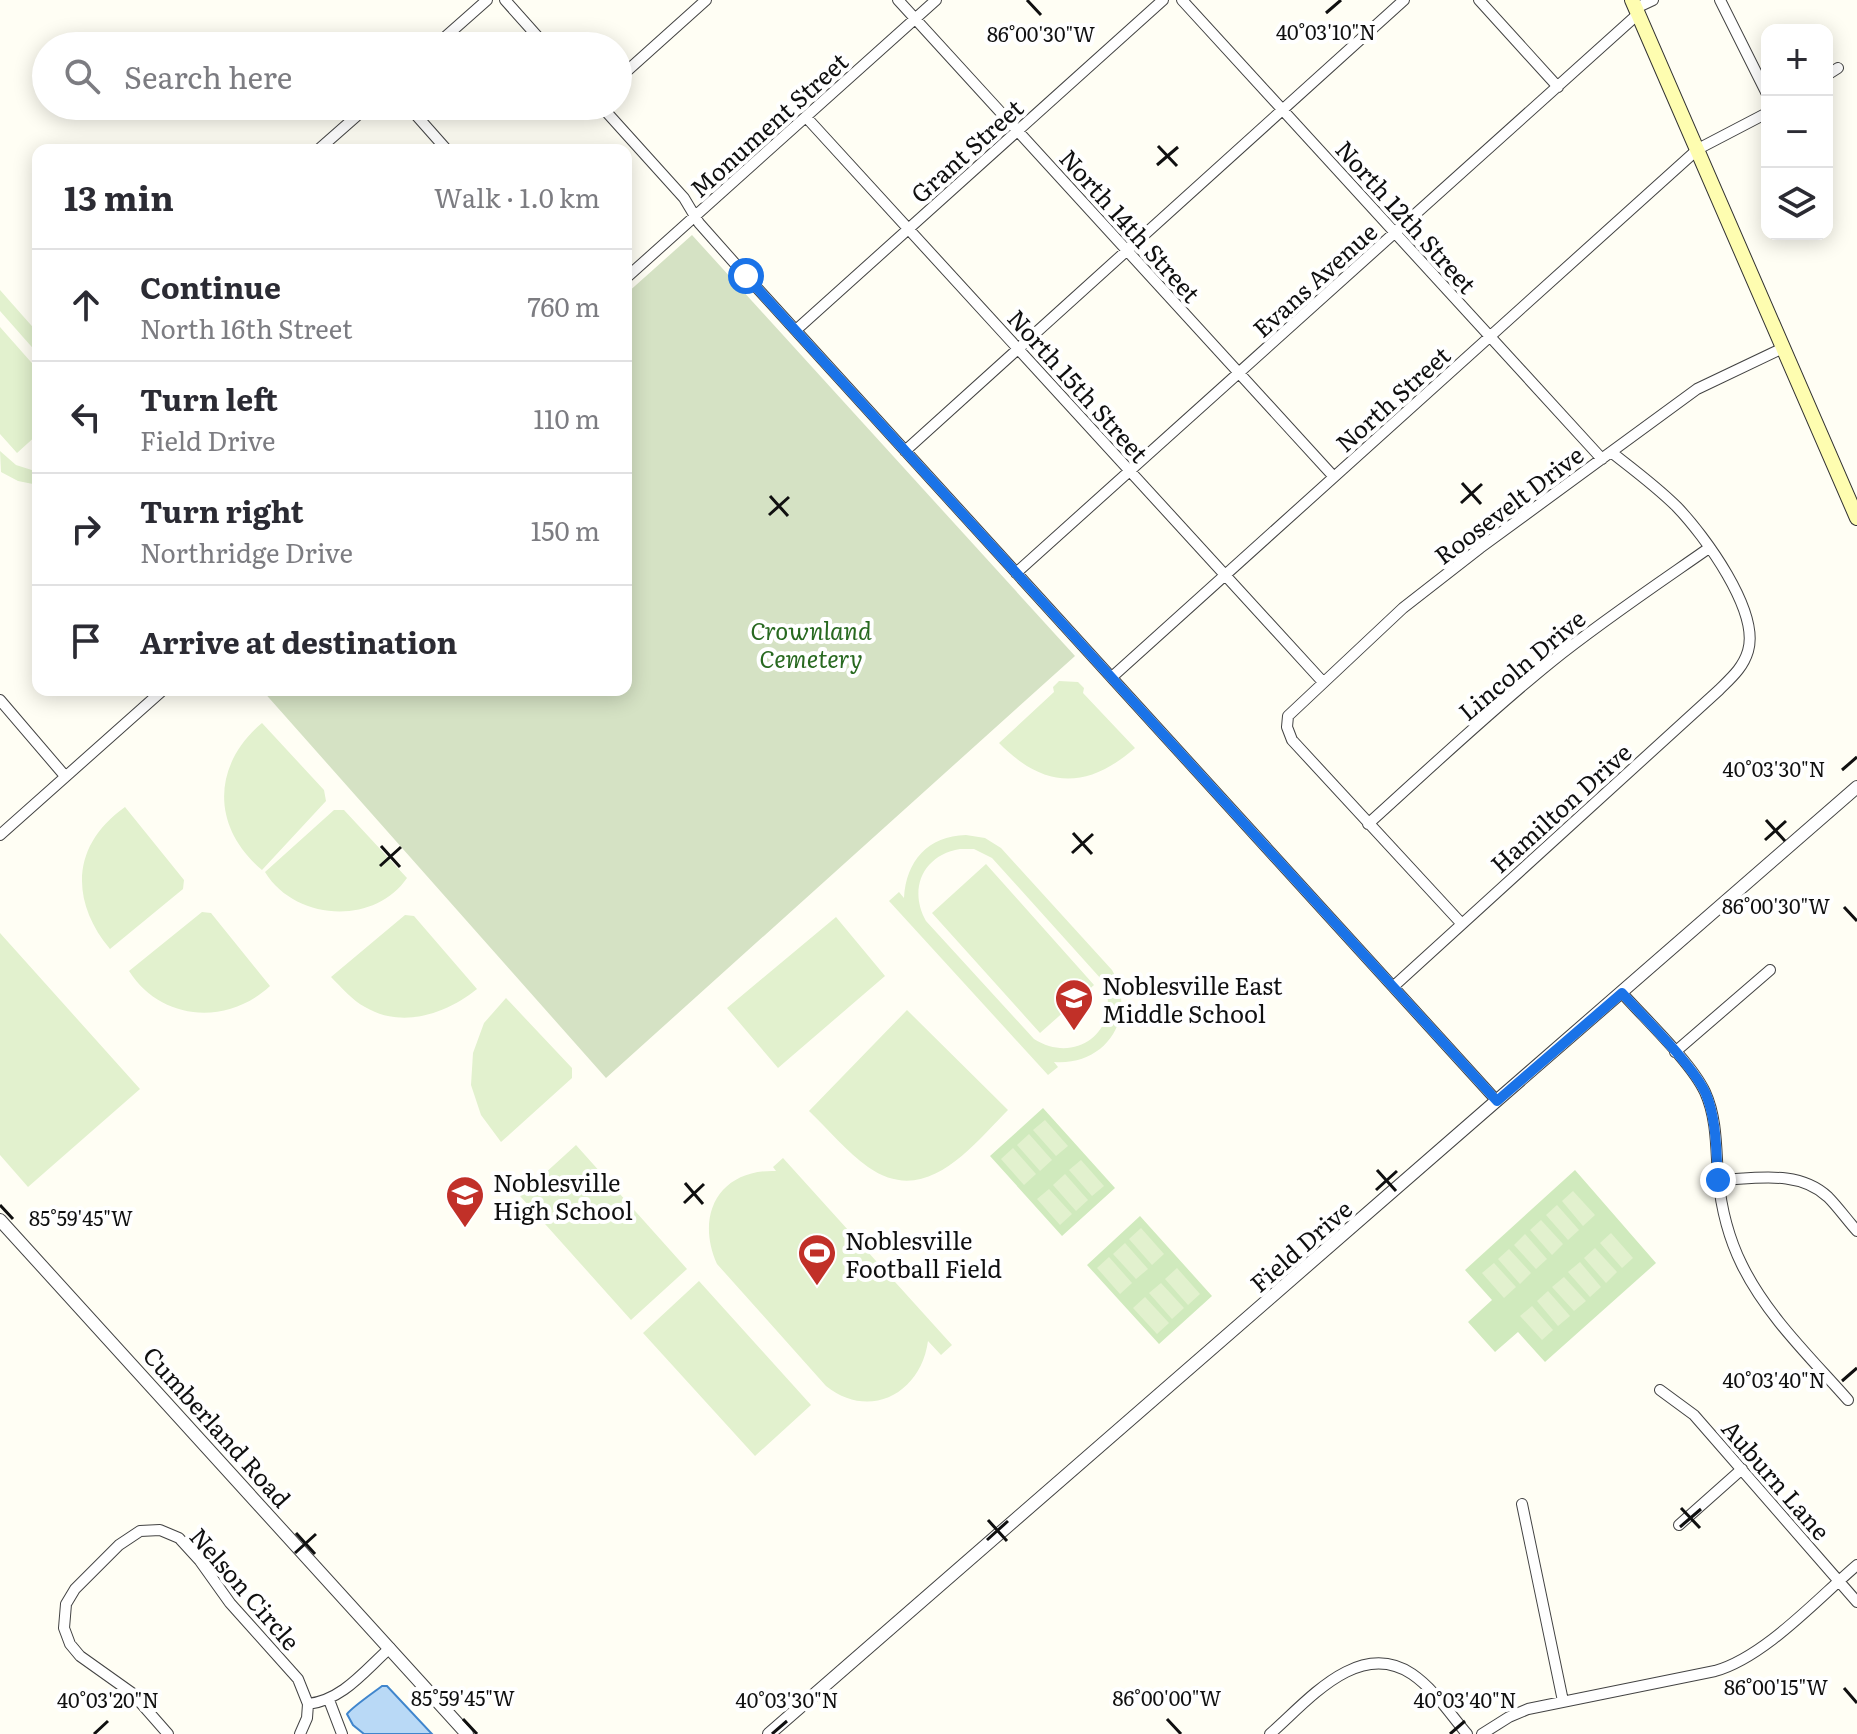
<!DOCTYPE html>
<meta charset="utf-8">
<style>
body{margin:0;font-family:Literata,serif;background:#f7f7f7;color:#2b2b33}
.controls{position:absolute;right:24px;top:24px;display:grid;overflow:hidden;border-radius:16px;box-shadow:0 4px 20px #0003}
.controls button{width:72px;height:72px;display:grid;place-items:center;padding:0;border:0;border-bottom:2px solid #e1e1e2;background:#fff;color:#2b2b33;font:40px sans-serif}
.stop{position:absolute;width:24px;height:24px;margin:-18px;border:6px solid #1a73e8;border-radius:50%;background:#fff}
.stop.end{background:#1a73e8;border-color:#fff;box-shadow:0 2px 8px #0008}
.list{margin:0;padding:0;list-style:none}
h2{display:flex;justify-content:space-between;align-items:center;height:104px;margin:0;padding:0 32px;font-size:34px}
h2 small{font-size:26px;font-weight:400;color:#7c7c81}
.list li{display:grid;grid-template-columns:52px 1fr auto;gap:24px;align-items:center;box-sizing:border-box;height:112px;padding:0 32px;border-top:2px solid #e1e1e2}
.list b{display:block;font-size:30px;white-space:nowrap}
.list p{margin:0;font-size:26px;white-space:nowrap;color:#7c7c81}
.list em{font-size:26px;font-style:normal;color:#7c7c81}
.icon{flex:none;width:44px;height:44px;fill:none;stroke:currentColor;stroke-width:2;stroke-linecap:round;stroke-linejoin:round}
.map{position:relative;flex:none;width:1857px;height:1734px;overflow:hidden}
.search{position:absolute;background:#fff;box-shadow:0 4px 20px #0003;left:32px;top:32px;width:600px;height:88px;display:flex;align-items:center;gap:20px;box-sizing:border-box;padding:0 28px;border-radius:44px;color:#7c7c81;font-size:30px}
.panel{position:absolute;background:#fff;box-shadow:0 4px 20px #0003;left:32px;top:144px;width:600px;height:552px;border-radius:16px}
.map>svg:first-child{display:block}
.green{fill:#d0eabd}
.cemetery{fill:#d5e2c4}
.pitch{fill:#e2f1ce;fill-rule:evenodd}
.water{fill:#b9d9f6;stroke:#4086cd;stroke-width:2}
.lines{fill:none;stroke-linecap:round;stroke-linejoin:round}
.minor-casing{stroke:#434343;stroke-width:12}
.tertiary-casing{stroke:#434343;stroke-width:14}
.secondary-casing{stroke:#323232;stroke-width:16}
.minor{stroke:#fff;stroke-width:10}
.tertiary{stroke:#fff;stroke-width:12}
.secondary{stroke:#fefdb0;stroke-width:14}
.route{stroke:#1a73e8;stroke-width:10}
.ticks{fill:none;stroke:#101010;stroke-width:3}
.labels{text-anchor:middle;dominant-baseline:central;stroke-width:8;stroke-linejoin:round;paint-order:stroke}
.street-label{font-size:24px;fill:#101010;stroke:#fff}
.park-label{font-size:24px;font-style:italic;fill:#286920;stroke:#fff}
.poi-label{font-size:24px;fill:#101010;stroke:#fff;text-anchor:start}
.ticks-label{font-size:20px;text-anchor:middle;fill:#101010;stroke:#fff;stroke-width:8;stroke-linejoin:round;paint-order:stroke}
</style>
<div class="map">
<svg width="1857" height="1734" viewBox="0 0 1857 1734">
<rect width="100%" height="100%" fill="#fffef4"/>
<path class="green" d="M 1043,1108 L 1115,1188 L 1062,1236 L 990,1156 Z
M 1575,1170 L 1656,1263 L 1545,1362 L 1518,1332 L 1495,1352 L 1468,1322 L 1492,1300 L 1465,1270 Z
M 1140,1216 L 1212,1296 L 1159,1344 L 1087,1265 Z"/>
<path class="cemetery" d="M 692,235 L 1075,656 L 606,1078 L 262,690 L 626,690 L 626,294 Z"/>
<path class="pitch" d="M 0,290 L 38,333 L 38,354 L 0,311 Z
M 0,327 L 38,370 L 38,434 L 17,453 L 0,434 Z
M 0,451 L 16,465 L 38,472 L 38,485 L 18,481 L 1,472 Z
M 1059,681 L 1078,682 L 1084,688 L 1083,693 L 1135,748 C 1087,790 1044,789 999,743 L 1054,692 L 1053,687 Z
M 262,723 L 324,790 L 326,801 L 262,870 C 211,827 212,765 262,723 Z
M 125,807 L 184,880 L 183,889 L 110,949 C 70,901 71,845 125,807 Z
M 334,810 L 344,810 L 407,878 C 374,926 295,921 265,872 Z
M 966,835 L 985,838 L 1001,848 L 1112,970 C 1138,1016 1107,1066 1054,1062 L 1058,1067 L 1048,1075 L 889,901 L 899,892 L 904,898 C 906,861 928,836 966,835 ZM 960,849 L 974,849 L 992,858 L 1102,980 C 1125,1026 1078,1067 1034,1039 L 926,921 C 908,889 923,855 960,849 Z
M 986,864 L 1094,985 L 1040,1033 L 932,913 Z
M 202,912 L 211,913 L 270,986 C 227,1026 161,1021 129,971 Z
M 405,915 L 414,916 L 477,989 C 446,1014 402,1029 365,1007 C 352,1000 342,988 331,977 Z
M 836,917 L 885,976 L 778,1068 L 727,1008 Z
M 0,933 L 140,1089 L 28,1187 L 0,1155 Z
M 506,998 L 572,1068 L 572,1078 L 501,1142 L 481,1115 L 471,1085 L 473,1053 L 484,1023 Z
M 907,1010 L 1008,1110 C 971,1147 926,1208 868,1167 C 847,1152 828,1129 809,1111 Z
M 1045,1120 L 1068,1146 L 1056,1156 L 1033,1130 Z
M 1029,1134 L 1052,1160 L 1040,1171 L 1017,1145 Z
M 576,1145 L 687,1269 L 631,1320 L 520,1196 Z
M 1013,1148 L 1036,1174 L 1024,1185 L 1001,1159 Z
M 783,1158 L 952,1345 L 941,1355 L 928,1341 C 921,1393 870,1421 826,1386 L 717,1264 C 695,1215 719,1169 776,1171 L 773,1167 Z
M 1081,1160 L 1104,1186 L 1092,1196 L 1069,1170 Z
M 1065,1174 L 1088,1200 L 1076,1211 L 1053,1185 Z
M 1049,1189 L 1072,1214 L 1060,1225 L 1037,1199 Z
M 1573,1191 L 1595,1215 L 1583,1226 L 1562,1201 Z
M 1557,1205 L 1579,1230 L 1568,1240 L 1546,1215 Z
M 1541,1220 L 1563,1244 L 1552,1255 L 1530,1230 Z
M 1141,1228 L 1164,1254 L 1152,1265 L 1129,1239 Z
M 1611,1233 L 1633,1258 L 1622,1268 L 1600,1243 Z
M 1525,1234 L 1547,1259 L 1536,1269 L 1514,1245 Z
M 1125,1243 L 1148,1269 L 1136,1279 L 1113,1254 Z
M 1595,1248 L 1617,1272 L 1606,1283 L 1584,1258 Z
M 1509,1249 L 1531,1273 L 1520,1284 L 1498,1259 Z
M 1109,1257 L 1132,1283 L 1120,1294 L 1097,1268 Z
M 1580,1262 L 1601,1287 L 1590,1297 L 1568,1272 Z
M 1494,1263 L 1516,1287 L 1504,1298 L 1482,1273 Z
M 1177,1268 L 1200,1294 L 1188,1305 L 1165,1279 Z
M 1564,1277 L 1586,1301 L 1574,1311 L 1552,1287 Z
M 699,1281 L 811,1405 L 755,1456 L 643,1333 Z
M 1161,1283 L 1184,1308 L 1172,1319 L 1149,1293 Z
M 1548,1291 L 1570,1316 L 1558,1326 L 1537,1301 Z
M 1145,1297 L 1169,1323 L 1157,1334 L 1133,1308 Z
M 1532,1306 L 1553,1330 L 1542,1340 L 1520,1316 Z"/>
<path class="water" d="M 382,1686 L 387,1686 L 432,1734 L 364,1734 L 353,1725 L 347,1714 C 351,1708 374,1692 382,1686 Z"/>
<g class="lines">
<defs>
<path id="minor" d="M 505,0 L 546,46
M 898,0 L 1334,477
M 1182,0 L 1602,459
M 1479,0 L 1558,87
M 1720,0 L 1767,94
M 1636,8 L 1653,0
M 435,46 L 487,0
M 1827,75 L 1838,68
M 618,79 L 706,0
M 408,106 L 447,150
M 601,106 L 684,198 L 699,223 L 738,267 L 1497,1101
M 806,117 L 1322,681
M 318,150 L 368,106
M 626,278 L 936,0
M 796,330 L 1163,0
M 905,451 L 1404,0
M 1016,573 L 1638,14
M 1112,677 L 1698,149 L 1767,113
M 0,700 L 65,776
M 1368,824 C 1429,769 1488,713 1551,662 C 1602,621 1656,585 1709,548
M 0,835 L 163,690
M 1461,923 L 1292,740 L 1287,727 L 1288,716 L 1403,608 L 1480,548 L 1697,389 L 1783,348
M 1394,986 L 1719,690 C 1731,678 1743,668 1748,651 C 1760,611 1704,535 1677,507 C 1657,487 1634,470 1611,452
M 1622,993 C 1645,1019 1691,1062 1705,1092 C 1717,1118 1716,1149 1718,1177 C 1721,1207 1728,1237 1742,1265 C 1767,1316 1811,1358 1848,1400
M 1675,1052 L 1770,970
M 1718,1180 C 1755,1179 1798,1169 1828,1197 C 1838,1207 1847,1220 1857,1231
M 1660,1390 L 1694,1415 L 1857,1602
M 1522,1504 L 1563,1701
M 1679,1525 L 1742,1469
M 329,1700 L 342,1734
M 308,1704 C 343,1700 365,1670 390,1648
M 168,1734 L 132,1693 L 80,1656 L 70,1644 L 64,1628 L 66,1604 L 75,1589 L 119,1545 L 140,1531 L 160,1530 L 179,1538 L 200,1561 L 230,1603 L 298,1679 L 308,1704 L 307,1718 L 300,1734
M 1270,1734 C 1307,1702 1358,1638 1412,1674 C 1434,1689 1450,1714 1467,1734
M 1482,1734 L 1509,1717 L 1528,1709 L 1715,1671 C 1765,1657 1818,1598 1857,1565"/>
<path id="tertiary" d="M 0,1220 L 467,1734
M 769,1734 L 1857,787"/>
<path id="secondary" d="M 1632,0 L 1857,518"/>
</defs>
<use href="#minor" class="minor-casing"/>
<use href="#tertiary" class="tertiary-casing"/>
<use href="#secondary" class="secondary-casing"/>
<use href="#minor" class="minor"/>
<use href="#tertiary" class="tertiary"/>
<use href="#secondary" class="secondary"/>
</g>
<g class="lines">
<path class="route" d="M 746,276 L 1497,1101 L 1622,993 C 1645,1019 1693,1065 1706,1094 C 1717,1121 1716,1152 1718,1180"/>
</g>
<path class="ticks" d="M 1027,0 L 1041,15M 1326,13 L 1341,0M 1158,146 L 1177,166M 1157,165 L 1178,147M 1462,483 L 1481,504M 770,496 L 788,516M 1461,503 L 1482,484M 769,515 L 789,497M 1842,770 L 1857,757M 1766,820 L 1785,841M 1073,833 L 1092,854M 1765,840 L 1786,821M 381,846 L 400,867M 1072,853 L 1093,834M 380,866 L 401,847M 1844,907 L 1857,921M 1377,1170 L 1396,1191M 685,1183 L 703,1204M 1376,1190 L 1397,1171M 684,1203 L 704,1184M 0,1205 L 13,1219M 1842,1381 L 1857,1368M 1681,1508 L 1700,1528M 988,1520 L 1007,1541M 1680,1527 L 1701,1509M 296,1533 L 315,1554M 987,1540 L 1008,1521M 295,1553 L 316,1534M 1844,1688 L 1857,1703M 463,1719 L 477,1734M 1167,1719 L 1181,1734M 94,1734 L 108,1721M 772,1734 L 787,1721M 1450,1734 L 1465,1721"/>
<defs>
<symbol id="school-pin" viewBox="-11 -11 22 30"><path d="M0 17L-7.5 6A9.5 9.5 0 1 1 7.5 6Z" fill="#c13028" stroke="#fff"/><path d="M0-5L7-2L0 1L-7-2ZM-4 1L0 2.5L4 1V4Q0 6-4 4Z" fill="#fff"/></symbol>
<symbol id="stadium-pin" viewBox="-11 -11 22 30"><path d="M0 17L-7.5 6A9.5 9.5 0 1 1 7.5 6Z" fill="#c13028" stroke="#fff"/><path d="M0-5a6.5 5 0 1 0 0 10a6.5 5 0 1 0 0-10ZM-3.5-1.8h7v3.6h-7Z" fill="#fff"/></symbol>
</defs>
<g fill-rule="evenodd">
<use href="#school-pin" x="1052" y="976" width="44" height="60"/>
<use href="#school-pin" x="443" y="1173" width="44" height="60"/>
<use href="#stadium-pin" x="795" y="1231" width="44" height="60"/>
</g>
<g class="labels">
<g class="street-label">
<text transform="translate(768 124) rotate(-42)">Monument Street</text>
<text transform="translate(966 150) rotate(-42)">Grant Street</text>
<text transform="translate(1407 216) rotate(48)">North 12th Street</text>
<text transform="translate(1131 225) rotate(48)">North 14th Street</text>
<text transform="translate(1314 279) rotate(-42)">Evans Avenue</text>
<text transform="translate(1079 385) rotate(48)">North 15th Street</text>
<text transform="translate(1392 398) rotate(-42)">North Street</text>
<text transform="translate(1508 504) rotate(-37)">Roosevelt Drive</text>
<text transform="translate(1521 664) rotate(-40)">Lincoln Drive</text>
<text transform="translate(1560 807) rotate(-42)">Hamilton Drive</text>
<text transform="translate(1300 1245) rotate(-41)">Field Drive</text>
<text transform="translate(218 1426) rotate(48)">Cumberland Road</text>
<text transform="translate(1777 1479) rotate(49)">Auburn Lane</text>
<text transform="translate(246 1588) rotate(49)">Nelson Circle</text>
</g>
<g class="park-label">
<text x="811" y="629">Crownland<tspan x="811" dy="28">Cemetery</tspan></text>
</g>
<g class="poi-label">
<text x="1102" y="984">Noblesville East<tspan x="1102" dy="28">Middle School</tspan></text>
<text x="493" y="1181">Noblesville<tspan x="493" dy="28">High School</tspan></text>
<text x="845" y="1239">Noblesville<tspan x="845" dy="28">Football Field</tspan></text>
</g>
</g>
<g class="ticks-label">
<text x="1326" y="40">40°03'10"N</text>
<text x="1041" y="42">86°00'30"W</text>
<text x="1774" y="777">40°03'30"N</text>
<text x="1776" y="914">86°00'30"W</text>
<text x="81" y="1226">85°59'45"W</text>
<text x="1774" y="1388">40°03'40"N</text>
<text x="1776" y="1695">86°00'15"W</text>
<text x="463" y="1706">85°59'45"W</text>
<text x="1167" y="1706">86°00'00"W</text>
<text x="108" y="1708">40°03'20"N</text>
<text x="787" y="1708">40°03'30"N</text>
<text x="1465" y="1708">40°03'40"N</text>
</g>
</svg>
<div class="controls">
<button>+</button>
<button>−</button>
<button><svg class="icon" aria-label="layers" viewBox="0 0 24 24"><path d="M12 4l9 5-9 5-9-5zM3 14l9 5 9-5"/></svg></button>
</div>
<div class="stop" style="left:746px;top:276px"></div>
<div class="stop end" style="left:1718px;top:1180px"></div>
<div class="search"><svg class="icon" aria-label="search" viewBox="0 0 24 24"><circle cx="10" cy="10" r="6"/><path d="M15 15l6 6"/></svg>Search here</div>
<section class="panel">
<h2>13 min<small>Walk · 1.0 km</small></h2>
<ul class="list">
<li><svg class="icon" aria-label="ahead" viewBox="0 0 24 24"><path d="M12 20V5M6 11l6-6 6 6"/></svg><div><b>Continue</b><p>North 16th Street</p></div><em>760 m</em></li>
<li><svg class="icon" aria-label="left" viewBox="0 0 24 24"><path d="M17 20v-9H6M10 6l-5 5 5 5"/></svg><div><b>Turn left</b><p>Field Drive</p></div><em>110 m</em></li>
<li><svg class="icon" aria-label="right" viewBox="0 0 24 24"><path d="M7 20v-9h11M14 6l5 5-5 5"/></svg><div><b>Turn right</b><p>Northridge Drive</p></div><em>150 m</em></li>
<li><svg class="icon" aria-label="arrive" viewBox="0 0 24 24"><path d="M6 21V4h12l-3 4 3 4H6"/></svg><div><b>Arrive at destination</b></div></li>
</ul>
</section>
</div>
